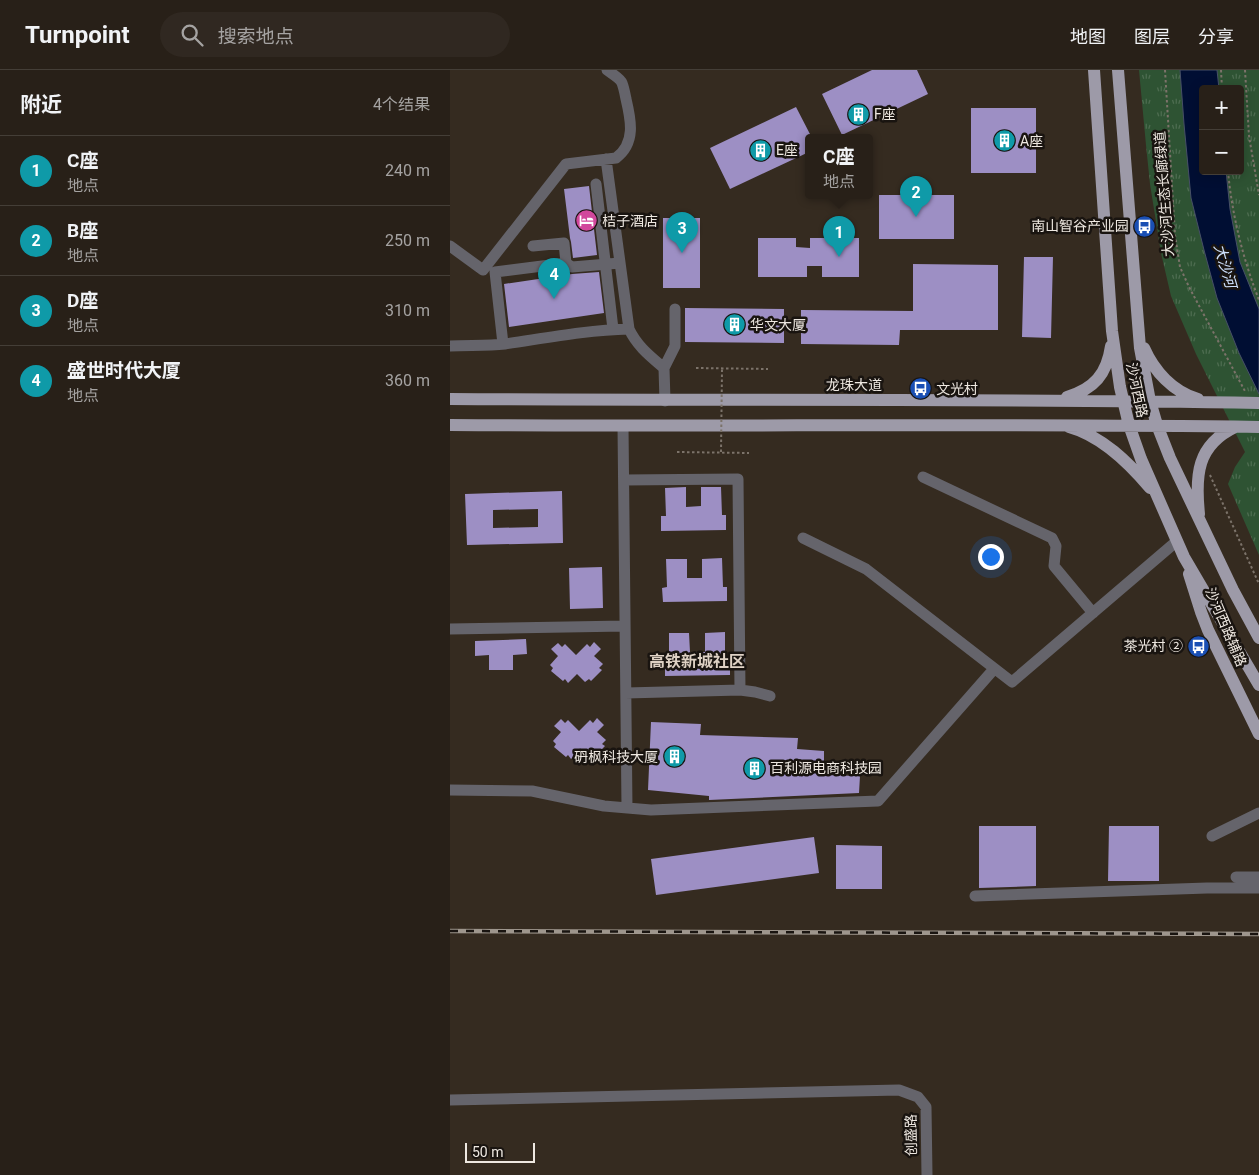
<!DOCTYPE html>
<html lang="zh">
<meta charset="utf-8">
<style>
body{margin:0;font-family:Roboto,"Noto Sans SC",sans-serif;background:#302821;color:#f1f3f6}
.controls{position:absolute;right:15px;top:15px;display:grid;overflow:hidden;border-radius:5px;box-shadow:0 2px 12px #0003}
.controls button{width:45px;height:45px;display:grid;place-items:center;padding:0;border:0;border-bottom:1px solid #443e37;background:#282018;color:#f1f3f6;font:25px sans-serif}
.scale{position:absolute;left:15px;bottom:12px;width:70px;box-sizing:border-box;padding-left:5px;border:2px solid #eee8e1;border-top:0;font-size:14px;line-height:18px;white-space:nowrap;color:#eee8e1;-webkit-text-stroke:4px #191410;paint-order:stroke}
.you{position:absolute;left:540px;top:486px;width:18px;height:18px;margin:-12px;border:4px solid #fff;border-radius:50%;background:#1a73e8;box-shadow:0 0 0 8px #1a73e833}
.badge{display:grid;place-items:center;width:32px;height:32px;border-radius:50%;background:#b7c148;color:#fff;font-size:16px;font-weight:700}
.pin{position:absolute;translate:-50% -41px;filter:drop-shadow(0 1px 2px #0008)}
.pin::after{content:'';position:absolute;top:26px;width:18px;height:15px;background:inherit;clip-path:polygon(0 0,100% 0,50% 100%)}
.popup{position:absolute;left:355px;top:64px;width:68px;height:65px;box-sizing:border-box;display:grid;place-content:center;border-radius:5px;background:#282018;filter:drop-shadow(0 1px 4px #0005);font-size:16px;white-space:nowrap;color:#a5a3a2}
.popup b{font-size:19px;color:#f1f3f6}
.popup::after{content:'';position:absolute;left:50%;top:100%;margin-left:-10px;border:10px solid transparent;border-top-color:#282018}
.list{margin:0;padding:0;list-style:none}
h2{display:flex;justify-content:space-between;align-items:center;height:65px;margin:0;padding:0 20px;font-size:21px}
h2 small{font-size:16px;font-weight:400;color:#a5a3a2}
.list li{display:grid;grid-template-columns:32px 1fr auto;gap:15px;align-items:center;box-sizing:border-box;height:70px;padding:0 20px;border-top:1px solid #443e37}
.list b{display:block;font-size:19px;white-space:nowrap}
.list p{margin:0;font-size:16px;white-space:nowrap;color:#a5a3a2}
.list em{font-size:16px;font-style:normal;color:#a5a3a2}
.icon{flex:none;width:28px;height:28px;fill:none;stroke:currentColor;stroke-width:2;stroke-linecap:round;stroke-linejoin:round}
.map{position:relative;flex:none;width:809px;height:1105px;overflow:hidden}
header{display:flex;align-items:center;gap:30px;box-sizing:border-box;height:70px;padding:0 25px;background:#282018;border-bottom:1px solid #443e37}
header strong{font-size:24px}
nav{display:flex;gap:28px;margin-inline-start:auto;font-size:18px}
.search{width:350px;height:45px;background:#302821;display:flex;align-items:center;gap:12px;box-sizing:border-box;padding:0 18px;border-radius:28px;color:#a5a3a2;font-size:19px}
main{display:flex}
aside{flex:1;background:#282018}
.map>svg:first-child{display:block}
.park{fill:url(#park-tufts);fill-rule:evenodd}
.water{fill:#000e33;stroke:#474f67}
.building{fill:#9d8fc4;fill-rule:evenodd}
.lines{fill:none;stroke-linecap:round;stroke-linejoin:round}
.path{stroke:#7c736a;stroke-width:2;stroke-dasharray:2.5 2.5;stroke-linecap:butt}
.minor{stroke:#65646b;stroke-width:11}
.major{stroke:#9d9aa8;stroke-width:12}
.rail-casing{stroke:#9e968d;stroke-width:4.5}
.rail{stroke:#191410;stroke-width:2.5;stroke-dasharray:8;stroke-linecap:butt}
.path-bridge{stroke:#7c736a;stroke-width:2;stroke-dasharray:2.5 2.5;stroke-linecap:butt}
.labels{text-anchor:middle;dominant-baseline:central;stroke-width:5;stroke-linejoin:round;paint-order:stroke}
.poi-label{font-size:14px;fill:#eee8e1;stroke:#191410;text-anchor:start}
.street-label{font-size:14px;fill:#eee8e1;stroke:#191410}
.water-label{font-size:15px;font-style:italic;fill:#cee0fc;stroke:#191410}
.quarter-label{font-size:16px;font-weight:bold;fill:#ded1c4;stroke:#191410}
</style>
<header>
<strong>Turnpoint</strong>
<div class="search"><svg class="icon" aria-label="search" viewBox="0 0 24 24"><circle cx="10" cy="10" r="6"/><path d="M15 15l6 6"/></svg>搜索地点</div>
<nav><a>地图</a><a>图层</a><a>分享</a></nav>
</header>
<main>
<aside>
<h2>附近<small>4个结果</small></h2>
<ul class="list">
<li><span class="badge" style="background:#0f9aa8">1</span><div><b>C座</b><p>地点</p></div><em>240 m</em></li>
<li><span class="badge" style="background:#0f9aa8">2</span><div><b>B座</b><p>地点</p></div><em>250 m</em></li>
<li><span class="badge" style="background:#0f9aa8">3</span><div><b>D座</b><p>地点</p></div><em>310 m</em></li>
<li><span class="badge" style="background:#0f9aa8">4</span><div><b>盛世时代大厦</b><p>地点</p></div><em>360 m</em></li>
</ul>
</aside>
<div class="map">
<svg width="809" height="1105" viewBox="0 0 809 1105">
<defs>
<pattern id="park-tufts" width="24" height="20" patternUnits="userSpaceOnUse" patternTransform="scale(1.25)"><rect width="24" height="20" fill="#2e5333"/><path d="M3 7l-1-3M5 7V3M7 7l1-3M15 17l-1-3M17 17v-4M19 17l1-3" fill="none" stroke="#4d6c50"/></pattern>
</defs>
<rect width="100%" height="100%" fill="#352b20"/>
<path class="park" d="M 689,0 L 809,0 L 809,485 L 778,414 L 785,397 L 795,382 L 746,284 L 721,226 L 711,183 L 700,114 L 696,75 ZM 753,19 L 790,19 L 790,101 L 753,101 Z"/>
<path class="water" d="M 730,0 L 767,0 L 769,19 L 753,19 L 753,101 L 776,101 L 780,139 L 790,192 L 809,239 L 809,324 L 789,283 L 767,228 L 754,180 L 741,128 L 734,54 Z"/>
<path class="building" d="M 422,0 L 467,0 L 478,24 L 392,65 L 372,24 Z
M 346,37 L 362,68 L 359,68 L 359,82 L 280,119 L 260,78 Z
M 521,38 L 586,38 L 586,103 L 521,103 Z
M 139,116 L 147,185 L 123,188 L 121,172 L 120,168 L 114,119 Z
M 429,125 L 504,125 L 504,169 L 429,169 Z
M 213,148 L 250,148 L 250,218 L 213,218 Z
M 308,168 L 346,168 L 346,177 L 360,178 L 360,168 L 409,168 L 409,207 L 372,207 L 372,196 L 357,196 L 357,207 L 308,207 Z
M 574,187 L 603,187 L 601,268 L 572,267 Z
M 463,194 L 548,195 L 548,260 L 450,260 L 449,275 L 351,274 L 351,240 L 463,241 Z
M 149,202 L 154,243 L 59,257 L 54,214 L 122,204 Z
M 235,238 L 334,239 L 334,273 L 235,272 Z
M 236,417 L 236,437 L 251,436 L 251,417 L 271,417 L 272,445 L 276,445 L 276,460 L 211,461 L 211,446 L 216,446 L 215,418 Z
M 112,421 L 113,473 L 17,475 L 15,424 ZM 88,439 L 88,457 L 43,458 L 43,440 Z
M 272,488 L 273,517 L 277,517 L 277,531 L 213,532 L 212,518 L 217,517 L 216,489 L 237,489 L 237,508 L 252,508 L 252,489 Z
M 152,497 L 153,538 L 120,539 L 119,498 Z
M 275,562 L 275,591 L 280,591 L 280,605 L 215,606 L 215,592 L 219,592 L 219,563 L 239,563 L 240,582 L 255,582 L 255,563 Z
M 76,569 L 77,584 L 63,585 L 63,600 L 39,600 L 39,585 L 25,586 L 25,571 Z
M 144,572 L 151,579 L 144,586 L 153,594 L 149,598 L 152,600 L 141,611 L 139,609 L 135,612 L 127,604 L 118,613 L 115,609 L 113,611 L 101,601 L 103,598 L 100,595 L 108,586 L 101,579 L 108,573 L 112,577 L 115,574 L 126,585 L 137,574 L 140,577 Z
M 147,648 L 154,655 L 147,662 L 156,670 L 152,674 L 155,676 L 144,687 L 142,685 L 138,688 L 130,680 L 121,689 L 118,685 L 116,687 L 104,677 L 106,674 L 103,671 L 111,662 L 104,656 L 111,649 L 115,653 L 118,650 L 129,661 L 140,650 L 143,653 Z
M 201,652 L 251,654 L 250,665 L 348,668 L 347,679 L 374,681 L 374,705 L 410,706 L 409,723 L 259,730 L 259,726 L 198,720 Z
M 529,756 L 586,756 L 586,816 L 529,818 Z
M 659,756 L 709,756 L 709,811 L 658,811 Z
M 364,767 L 369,803 L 206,825 L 201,789 Z
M 386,775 L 432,776 L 432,819 L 386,819 Z"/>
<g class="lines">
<path class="path" d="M 715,0 L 725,165 L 730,197 L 739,217 L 796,323
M 771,0 L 772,19
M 795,0 L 799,66 L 809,125
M 778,101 C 782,145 793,189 809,230
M 246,298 L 318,299
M 227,382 L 299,383
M 760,405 L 809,514"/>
<path class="minor" d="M 156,89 L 179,259 C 187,276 200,286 214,298
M 146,114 L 163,259
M 0,176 L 33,200 L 116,94 L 166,88 C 186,73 181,50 176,29 C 175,24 174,18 172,13 C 170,8 162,4 157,0
M 83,176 L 114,173 L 116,193
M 53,274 L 45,202 L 116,193 L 122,197 L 170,193
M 0,276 C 18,275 37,276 55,274 C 96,268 137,260 179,259
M 215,331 L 214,298 L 225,276 L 225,239
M 173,356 L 177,738
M 473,407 L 602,468 L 606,476 L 604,496 L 643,543
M 174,410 L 288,409 L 290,620
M 353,468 L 416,499 L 562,612 L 727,471
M 0,559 L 175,556
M 176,623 L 290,620 L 305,622 L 320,626
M 0,720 L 82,721 L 154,736 L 201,740 L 428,731 L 544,599
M 762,766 L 809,743
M 786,807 L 809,807
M 525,826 L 757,818 L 809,818
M 0,1030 L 449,1020 L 468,1027 L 476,1037 L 477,1105"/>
<path class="major" d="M 644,0 L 662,261 L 670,317 L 679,355 L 691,389 L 734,487 L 809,615
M 668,0 L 690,278 L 700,331 L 707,355 L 720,388 L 783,520 L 809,568
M 694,278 C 704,301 723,322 748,329
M 617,327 C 644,319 657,304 661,276
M 0,329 C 270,331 539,328 809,333
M 0,355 C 270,357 539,353 809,357
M 619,357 C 652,366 679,393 700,418
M 749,444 C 745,405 747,375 785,357
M 739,504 L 751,542 L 758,560 L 809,664"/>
<defs>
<path id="rail" d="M 0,861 L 809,864"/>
</defs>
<use href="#rail" class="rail-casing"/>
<use href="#rail" class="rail"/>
<path class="path-bridge" d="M 271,382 L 272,299"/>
</g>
<defs>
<symbol id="building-disc" viewBox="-11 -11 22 22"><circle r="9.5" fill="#0f9aa8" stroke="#191410"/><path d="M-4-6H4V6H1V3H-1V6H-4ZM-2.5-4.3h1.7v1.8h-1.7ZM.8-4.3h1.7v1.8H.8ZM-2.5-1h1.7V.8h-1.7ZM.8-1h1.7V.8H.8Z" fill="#fff"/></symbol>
<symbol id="hotel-disc" viewBox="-11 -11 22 22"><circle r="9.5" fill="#d1479c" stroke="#191410"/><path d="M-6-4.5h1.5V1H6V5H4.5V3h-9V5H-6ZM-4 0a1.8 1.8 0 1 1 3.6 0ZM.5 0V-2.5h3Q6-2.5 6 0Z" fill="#fff"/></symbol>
<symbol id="bus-disc" viewBox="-11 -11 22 22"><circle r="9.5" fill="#1a4fb4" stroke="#191410"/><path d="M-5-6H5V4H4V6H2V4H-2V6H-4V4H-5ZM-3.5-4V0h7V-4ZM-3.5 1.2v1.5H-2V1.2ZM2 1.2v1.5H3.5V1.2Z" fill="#fff"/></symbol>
</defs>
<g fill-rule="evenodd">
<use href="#building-disc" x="396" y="32" width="25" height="25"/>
<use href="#building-disc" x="542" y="58" width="25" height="25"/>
<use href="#building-disc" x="298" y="68" width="25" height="25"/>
<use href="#hotel-disc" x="124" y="138" width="25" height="25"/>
<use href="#bus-disc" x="682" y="144" width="25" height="25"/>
<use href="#building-disc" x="272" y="242" width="25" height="25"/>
<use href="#bus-disc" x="458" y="306" width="25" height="25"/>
<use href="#bus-disc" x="736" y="564" width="25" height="25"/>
<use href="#building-disc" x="212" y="674" width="25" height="25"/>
<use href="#building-disc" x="292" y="686" width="25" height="25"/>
</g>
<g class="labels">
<g class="poi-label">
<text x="424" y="44">F座</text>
<text x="570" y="71">A座</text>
<text x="326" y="80">E座</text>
<text x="152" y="151">桔子酒店</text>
<text x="679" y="156" text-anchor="end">南山智谷产业园</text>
<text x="300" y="255">华文大厦</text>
<text x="486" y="319">文光村</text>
<text x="733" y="576" text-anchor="end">茶光村 ②</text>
<text x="208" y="687" text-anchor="end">砃枫科技大厦</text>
<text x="320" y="698">百利源电商科技园</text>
</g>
<g class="street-label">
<text transform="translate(714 124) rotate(-94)">大沙河生态长廊绿道</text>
<text x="404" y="315">龙珠大道</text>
<text transform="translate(687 320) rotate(78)">沙河西路</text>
<text transform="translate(776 557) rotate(67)">沙河西路辅路</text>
<text transform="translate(461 1065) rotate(-91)">创盛路</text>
</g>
<g class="water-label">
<text transform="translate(775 196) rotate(74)">大沙河</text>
</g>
<g class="quarter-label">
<text x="247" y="591">高铁新城社区</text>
</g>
</g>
</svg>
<div class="controls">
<button>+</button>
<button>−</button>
</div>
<div class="scale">50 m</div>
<div class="you"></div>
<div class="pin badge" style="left:389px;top:187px;background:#0f9aa8">1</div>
<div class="popup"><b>C座</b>地点</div>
<div class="pin badge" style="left:466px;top:147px;background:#0f9aa8">2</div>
<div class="pin badge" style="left:232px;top:183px;background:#0f9aa8">3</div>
<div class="pin badge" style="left:104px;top:229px;background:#0f9aa8">4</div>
</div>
</main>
